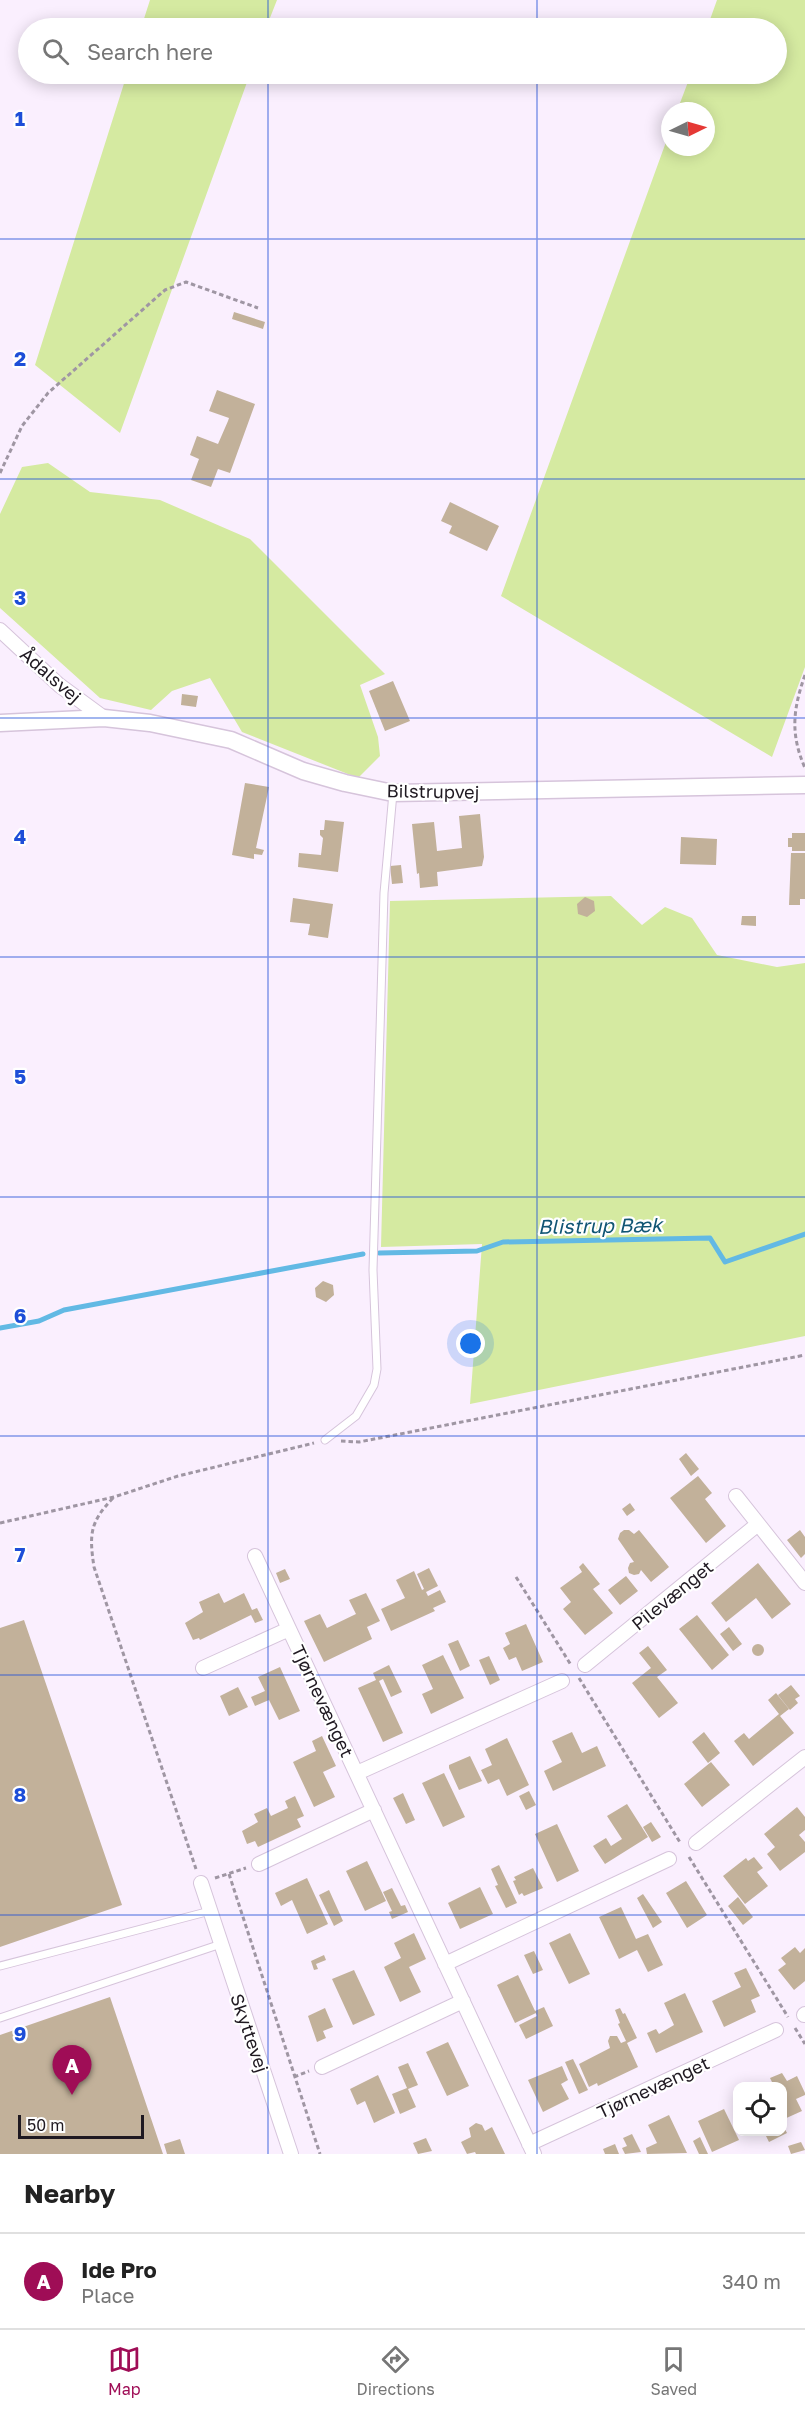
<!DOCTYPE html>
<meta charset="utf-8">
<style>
body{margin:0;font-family:"Golos Text",sans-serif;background:#f2f2f2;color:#222}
.controls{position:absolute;right:18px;bottom:18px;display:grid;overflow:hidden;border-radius:12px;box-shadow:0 3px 15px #0003}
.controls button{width:54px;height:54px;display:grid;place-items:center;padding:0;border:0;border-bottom:2px solid #e0e0e0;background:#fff;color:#222;font:30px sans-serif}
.compass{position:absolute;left:661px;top:102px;width:54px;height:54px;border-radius:50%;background:#fff;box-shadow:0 3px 15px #0003;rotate:85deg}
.scale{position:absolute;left:18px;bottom:15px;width:126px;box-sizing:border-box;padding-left:6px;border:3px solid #1f1921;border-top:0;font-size:16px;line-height:21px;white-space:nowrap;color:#1f1921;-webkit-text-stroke:4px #fff;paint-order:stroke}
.you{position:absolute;left:471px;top:1344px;width:21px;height:21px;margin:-15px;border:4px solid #fff;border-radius:50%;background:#1a73e8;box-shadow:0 0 0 9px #1a73e833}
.badge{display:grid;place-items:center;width:39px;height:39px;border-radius:50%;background:#9f0d56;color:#fff;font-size:20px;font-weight:700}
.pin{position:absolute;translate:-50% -50px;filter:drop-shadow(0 2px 3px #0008)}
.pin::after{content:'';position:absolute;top:32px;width:21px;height:18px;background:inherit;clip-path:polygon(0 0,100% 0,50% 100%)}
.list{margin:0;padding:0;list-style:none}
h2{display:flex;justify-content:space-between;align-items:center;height:78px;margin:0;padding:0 24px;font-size:26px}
h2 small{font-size:20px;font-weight:400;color:#767676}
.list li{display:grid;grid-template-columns:39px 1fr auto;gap:18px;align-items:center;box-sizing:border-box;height:96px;padding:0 24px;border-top:2px solid #e0e0e0}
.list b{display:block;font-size:22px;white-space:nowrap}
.list p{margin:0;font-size:20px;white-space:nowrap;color:#767676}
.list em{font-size:20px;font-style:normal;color:#767676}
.icon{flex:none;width:33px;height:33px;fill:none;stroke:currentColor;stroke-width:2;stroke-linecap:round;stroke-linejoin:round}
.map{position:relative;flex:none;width:805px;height:2154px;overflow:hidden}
.search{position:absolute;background:#fff;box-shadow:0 3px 15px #0003;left:18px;right:18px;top:18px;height:66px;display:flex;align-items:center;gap:15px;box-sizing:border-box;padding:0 21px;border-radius:33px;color:#767676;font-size:22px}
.sheet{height:174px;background:#fff}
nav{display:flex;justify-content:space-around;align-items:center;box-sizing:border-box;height:84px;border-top:2px solid #e0e0e0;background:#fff;font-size:16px;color:#767676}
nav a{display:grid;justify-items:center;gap:3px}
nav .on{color:#9f0d56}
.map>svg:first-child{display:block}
.green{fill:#d5eaa1}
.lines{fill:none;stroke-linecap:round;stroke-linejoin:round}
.stream{stroke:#62b9e4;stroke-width:5}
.building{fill:#c2b19a}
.service-casing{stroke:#d6c4db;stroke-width:9}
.minor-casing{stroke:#d6c4db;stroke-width:16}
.tertiary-casing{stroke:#d6c4db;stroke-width:19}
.path{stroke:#9f96a3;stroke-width:3;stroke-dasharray:4.5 3;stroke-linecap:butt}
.service{stroke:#fff;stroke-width:7}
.minor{stroke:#fff;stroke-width:14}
.tertiary{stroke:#fff;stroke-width:16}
.grid{fill:none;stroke:#1d4ed8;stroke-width:1.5;stroke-opacity:0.55}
.labels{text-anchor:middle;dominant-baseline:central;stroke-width:4.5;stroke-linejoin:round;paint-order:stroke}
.street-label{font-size:18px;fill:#1f1921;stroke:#fff}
.water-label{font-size:20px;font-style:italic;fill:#115674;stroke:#fff}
.grid-label{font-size:20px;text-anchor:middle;font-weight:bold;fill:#1d4ed8;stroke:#fff;stroke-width:4.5;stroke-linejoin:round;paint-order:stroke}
</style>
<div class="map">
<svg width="805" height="2154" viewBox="0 0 805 2154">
<rect width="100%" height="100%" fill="#faeffe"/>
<path class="green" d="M 150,0 L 277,0 L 266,28 L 141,28 Z
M 717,0 L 805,0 L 805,667 L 772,757 L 501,596 L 670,131 L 670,147 L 706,147 L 706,111 L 677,111 L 691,74 L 776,74 L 776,28 L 707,28 Z
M 127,74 L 250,74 L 120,433 L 35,365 Z
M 48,463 L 90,492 L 160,500 L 250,539 L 385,674 L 360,685 L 378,737 L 380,756 L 358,778 L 242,732 L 210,678 L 172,691 L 151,710 L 100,698 L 0,608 L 0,514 L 22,467 Z
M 611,896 L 642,925 L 665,907 L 692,918 L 717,955 L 777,967 L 805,963 L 805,1336 L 470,1404 L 482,1244 L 381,1247 L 390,901 Z"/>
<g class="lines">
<path class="stream" d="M 379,1253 L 477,1251 L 503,1242 L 710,1238 L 725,1262 L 805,1234
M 0,1328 L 39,1321 L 64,1310 L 363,1254"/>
</g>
<path class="building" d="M 234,312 L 265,322 L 263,329 L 232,319 Z
M 217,390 L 255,404 L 230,473 L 218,469 L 211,487 L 191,480 L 199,459 L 190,455 L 197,436 L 218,444 L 228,421 L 229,418 L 209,411 Z
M 450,502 L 499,526 L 487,551 L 449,533 L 452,526 L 441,521 Z
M 393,681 L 410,721 L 385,731 L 369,691 Z
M 182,694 L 198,696 L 196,707 L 181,705 Z
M 245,783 L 269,787 L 256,848 L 264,850 L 262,855 L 254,854 L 254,859 L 232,855 Z
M 480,814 L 484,857 L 482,866 L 437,872 L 438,886 L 420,888 L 419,873 L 417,874 L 412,824 L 434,822 L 437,851 L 462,848 L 459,816 Z
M 325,820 L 344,822 L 338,872 L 298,867 L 299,853 L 321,855 L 323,838 L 320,835 L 320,830 L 324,830 Z
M 792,833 L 805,833 L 805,851 L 792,851 L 792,847 L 788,847 L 788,838 L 792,838 Z
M 681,837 L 717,839 L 716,865 L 680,864 Z
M 791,853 L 805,853 L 805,899 L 800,899 L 800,905 L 789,905 Z
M 401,865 L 403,883 L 392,884 L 390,866 Z
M 585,897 L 594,901 L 595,911 L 587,917 L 578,914 L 577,904 Z
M 293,898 L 333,904 L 328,938 L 308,935 L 310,924 L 290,922 Z
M 742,916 L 756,916 L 756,926 L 741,925 Z
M 323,1281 L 333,1285 L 334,1295 L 326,1302 L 316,1297 L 315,1288 Z
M 686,1453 L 699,1469 L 691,1476 L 679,1459 Z
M 698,1476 L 712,1493 L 705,1499 L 726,1526 L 706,1543 L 670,1498 Z
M 630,1503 L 635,1510 L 627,1516 L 622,1509 Z
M 624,1530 L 629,1530 L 634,1534 L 639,1530 L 669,1567 L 651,1582 L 641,1570 L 639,1574 L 634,1575 L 629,1573 L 628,1568 L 630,1563 L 634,1562 L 618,1539 L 620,1533 Z
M 800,1530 L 805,1537 L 805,1554 L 801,1558 L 787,1540 Z
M 583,1563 L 600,1584 L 593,1589 L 613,1613 L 585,1635 L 563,1609 L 571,1602 L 560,1588 L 582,1572 L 579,1567 Z
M 758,1563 L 791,1604 L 772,1619 L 756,1598 L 726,1622 L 711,1603 Z
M 429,1568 L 438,1586 L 426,1592 L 428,1596 L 440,1590 L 446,1602 L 433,1608 L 435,1611 L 391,1631 L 381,1609 L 405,1598 L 396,1580 L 414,1571 L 422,1590 L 424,1589 L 417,1574 Z
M 285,1569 L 290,1579 L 280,1583 L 276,1573 Z
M 626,1576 L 638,1591 L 620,1605 L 608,1590 Z
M 219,1593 L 224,1603 L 244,1593 L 252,1610 L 257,1608 L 263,1620 L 255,1623 L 251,1615 L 200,1640 L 199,1638 L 193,1640 L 185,1623 L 203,1612 L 199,1602 Z
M 366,1593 L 380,1621 L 367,1627 L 372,1639 L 324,1662 L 304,1621 L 320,1614 L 327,1628 L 356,1614 L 349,1600 Z
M 697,1615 L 729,1655 L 712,1670 L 679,1629 Z
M 24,1620 L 122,1905 L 0,1947 L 0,1628 Z
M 526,1624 L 543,1662 L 522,1671 L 516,1657 L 509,1660 L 503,1648 L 510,1644 L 505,1633 Z
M 729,1627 L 742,1644 L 733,1651 L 720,1634 Z
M 458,1640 L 470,1666 L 460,1671 L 448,1644 Z
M752 1650a6 6 0 1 1 12 0a6 6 0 1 1-12 0Z
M 648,1646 L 667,1670 L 657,1677 L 678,1703 L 659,1718 L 632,1683 L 651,1668 L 639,1653 Z
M 443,1655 L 464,1698 L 431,1714 L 422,1694 L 433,1689 L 422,1665 Z
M 489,1656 L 500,1680 L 490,1685 L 479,1660 Z
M 389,1665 L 402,1692 L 391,1697 L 383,1679 L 379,1681 L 403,1733 L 383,1742 L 358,1688 L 376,1680 L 373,1673 Z
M 280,1667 L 300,1711 L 279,1720 L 269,1700 L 255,1706 L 251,1697 L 265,1691 L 258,1677 Z
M 791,1685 L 800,1696 L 795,1699 L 798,1703 L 790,1710 L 778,1695 Z
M 238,1687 L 248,1707 L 229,1716 L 220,1696 Z
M 776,1693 L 789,1709 L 780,1716 L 794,1733 L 753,1766 L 734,1741 L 744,1733 L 749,1739 L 779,1714 L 768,1700 Z
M 572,1732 L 582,1753 L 597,1746 L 606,1766 L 553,1791 L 544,1771 L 562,1762 L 552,1741 Z
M 704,1732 L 720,1753 L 708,1763 L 692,1742 Z
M 322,1736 L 336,1766 L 323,1772 L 335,1797 L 314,1807 L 293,1762 L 316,1751 L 312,1741 Z
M 507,1738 L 529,1785 L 507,1796 L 499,1779 L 488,1784 L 481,1770 L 492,1765 L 485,1749 Z
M 470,1756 L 482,1781 L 459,1790 L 449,1768 L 449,1765 Z
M 711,1762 L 730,1785 L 702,1807 L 684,1784 Z
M 444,1773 L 465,1817 L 443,1827 L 422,1783 Z
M 529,1791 L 536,1805 L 526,1810 L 519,1796 Z
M 403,1793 L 415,1820 L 406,1824 L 393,1798 Z
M 295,1796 L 304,1816 L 297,1819 L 301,1827 L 258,1847 L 255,1841 L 247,1844 L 242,1831 L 258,1822 L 254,1814 L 267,1808 L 271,1816 L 288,1808 L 285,1801 Z
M 627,1804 L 648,1837 L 605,1864 L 593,1846 L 606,1838 L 611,1846 L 622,1839 L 607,1816 Z
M 797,1807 L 805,1817 L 805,1830 L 799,1835 L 805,1842 L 805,1852 L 780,1871 L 767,1854 L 775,1847 L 764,1834 Z
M 651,1822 L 661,1837 L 652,1842 L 643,1827 Z
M 557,1824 L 579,1871 L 557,1882 L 535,1834 Z
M 754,1857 L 763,1868 L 757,1872 L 768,1886 L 745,1904 L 723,1876 L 746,1858 L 748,1861 Z
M 367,1861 L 386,1901 L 365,1911 L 346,1871 Z
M 499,1865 L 517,1903 L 506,1908 L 495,1886 L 498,1885 L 491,1869 Z
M 533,1868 L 543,1888 L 524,1896 L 522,1893 L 519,1895 L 513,1881 L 516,1880 L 514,1877 Z
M 307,1878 L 328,1924 L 307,1934 L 292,1900 L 281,1906 L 275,1893 Z
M 686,1881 L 707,1915 L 687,1928 L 666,1893 Z
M 480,1887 L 493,1914 L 460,1929 L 448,1903 Z
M 392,1888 L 401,1906 L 405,1905 L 408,1912 L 392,1919 L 389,1912 L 392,1911 L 383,1892 Z
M 329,1890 L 343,1921 L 334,1926 L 319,1895 Z
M 643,1894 L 662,1922 L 653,1928 L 637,1898 Z
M 738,1897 L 753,1917 L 743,1925 L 728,1906 Z
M 621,1907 L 636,1939 L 648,1934 L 663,1965 L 648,1972 L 637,1950 L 619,1959 L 599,1917 Z
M 414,1933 L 426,1959 L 409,1967 L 421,1992 L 400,2002 L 384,1967 L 401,1958 L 394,1943 Z
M 570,1933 L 590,1974 L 569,1984 L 549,1943 Z
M 795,1947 L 800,1953 L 805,1948 L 805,1981 L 794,1990 L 778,1970 L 786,1964 L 781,1958 Z
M 534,1951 L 543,1970 L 533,1974 L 524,1955 Z
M 324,1955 L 326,1960 L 316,1964 L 318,1969 L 314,1970 L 311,1961 Z
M 746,1968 L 760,1996 L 751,2000 L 756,2012 L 724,2027 L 712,2001 L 741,1987 L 734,1973 Z
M 354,1970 L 375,2015 L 353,2025 L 332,1979 Z
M 518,1975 L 536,2013 L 515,2023 L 497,1985 Z
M 685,1993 L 703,2032 L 656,2053 L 647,2033 L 656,2029 L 659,2034 L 674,2025 L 664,2003 Z
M 110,1997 L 163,2154 L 0,2154 L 0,2035 Z
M 544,2007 L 553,2026 L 526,2039 L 519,2025 L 537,2016 L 535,2011 Z
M 325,2008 L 333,2027 L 323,2031 L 326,2038 L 317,2042 L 308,2016 Z
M 620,2008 L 623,2014 L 625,2013 L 637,2038 L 627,2043 L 638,2067 L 598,2086 L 597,2083 L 589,2087 L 579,2064 L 610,2048 L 608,2041 L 610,2036 L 617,2036 L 621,2043 L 626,2041 L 618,2024 L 620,2023 L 615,2010 Z
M 448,2042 L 469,2086 L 447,2096 L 426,2052 Z
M 573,2059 L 588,2090 L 579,2094 L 565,2062 Z
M 408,2063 L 418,2085 L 408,2089 L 416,2107 L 400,2114 L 392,2094 L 407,2088 L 398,2067 Z
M 562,2066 L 568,2080 L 561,2084 L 569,2099 L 543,2112 L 528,2080 Z
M 782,2073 L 787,2081 L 797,2076 L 805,2093 L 805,2095 L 796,2099 L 802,2111 L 782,2120 L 782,2086 L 774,2086 L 770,2078 Z
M 378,2075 L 395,2113 L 374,2123 L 365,2101 L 357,2105 L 350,2089 Z
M 724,2109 L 739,2140 L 712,2152 L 698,2121 Z
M 669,2115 L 687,2153 L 647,2154 L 646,2148 L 657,2143 L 648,2125 Z
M 476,2123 L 482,2125 L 485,2131 L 492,2127 L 505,2154 L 476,2154 L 475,2152 L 467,2154 L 461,2142 L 471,2137 L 469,2128 Z
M 782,2124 L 787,2133 L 769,2142 L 764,2132 L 782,2132 Z
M 632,2134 L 641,2152 L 625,2154 L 622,2148 L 627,2146 L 623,2138 Z
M 700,2137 L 708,2154 L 699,2154 L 693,2141 Z
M 426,2138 L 432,2151 L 418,2154 L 413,2143 Z
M 180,2139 L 185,2154 L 167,2154 L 164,2144 Z
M 801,2142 L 805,2150 L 791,2154 L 788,2146 Z
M 615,2144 L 619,2154 L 605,2154 L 603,2149 Z"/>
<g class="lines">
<defs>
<path id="service" d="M 325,1440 L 356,1416 L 374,1385 L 377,1369 L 373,1270 L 384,893 L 393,793
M 0,1966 L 210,1911
M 0,2018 L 221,1944"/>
<path id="minor" d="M 0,630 L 59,685 L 104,718
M 736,1496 L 805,1583
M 255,1556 L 534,2154
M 585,1665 L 758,1524
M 203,1668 L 289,1629
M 357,1773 L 562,1681
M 696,1843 L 805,1757
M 259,1864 L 374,1810
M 201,1883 L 291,2154
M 445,1964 L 669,1859
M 804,2015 L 805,2014
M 322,2067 L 463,2001
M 529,2144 L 776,2030"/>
<path id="tertiary" d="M 0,723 L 104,718 L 150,723 L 231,740 L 303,771 L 345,783 L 393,793 L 805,785"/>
</defs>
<use href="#service" class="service-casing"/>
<use href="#minor" class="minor-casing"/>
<use href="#tertiary" class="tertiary-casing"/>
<path class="path" d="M 0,473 L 22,426 L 48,393 L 165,290 L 186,282 L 258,308
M 805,675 C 793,709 790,734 805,768
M 341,1441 L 359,1442 L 805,1355
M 113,1498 C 90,1522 89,1534 94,1567 L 196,1869
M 0,1523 L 114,1497 L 178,1476 L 314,1443
M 516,1577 L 571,1665
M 579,1678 L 681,1844
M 689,1857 L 788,2017
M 229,1874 L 320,2154
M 215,1878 L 246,1868
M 795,2028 L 805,2044
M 294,2077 L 309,2071"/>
<use href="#service" class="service"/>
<use href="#minor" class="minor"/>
<use href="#tertiary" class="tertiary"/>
</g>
<path class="grid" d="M 268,0 L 268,28M 537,0 L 537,28M 268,74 L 268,2154M 537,74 L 537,2154M 0,239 L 805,239M 0,479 L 805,479M 0,718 L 805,718M 0,957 L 805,957M 0,1197 L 805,1197M 0,1436 L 805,1436M 0,1675 L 805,1675M 0,1915 L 805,1915"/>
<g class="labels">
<g class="street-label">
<text transform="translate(51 675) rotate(41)">Ådalsvej</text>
<text transform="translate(433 791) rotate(1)">Bilstrupvej</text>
<text transform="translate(672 1595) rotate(-39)">Pilevænget</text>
<text transform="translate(323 1701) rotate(65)">Tjørnevænget</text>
<text transform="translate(250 2033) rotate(71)">Skyttevej</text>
<text transform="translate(653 2087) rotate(-25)">Tjørnevænget</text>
</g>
<g class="water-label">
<text transform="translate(600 1225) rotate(-1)">Blistrup Bæk</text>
</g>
</g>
<g class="grid-label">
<text x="20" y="126">1</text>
<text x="20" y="366">2</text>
<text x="20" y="605">3</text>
<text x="20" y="844">4</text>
<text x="20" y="1084">5</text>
<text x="20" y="1323">6</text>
<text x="20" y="1562">7</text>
<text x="20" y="1802">8</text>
<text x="20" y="2041">9</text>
</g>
</svg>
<div class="controls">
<button><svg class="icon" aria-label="locate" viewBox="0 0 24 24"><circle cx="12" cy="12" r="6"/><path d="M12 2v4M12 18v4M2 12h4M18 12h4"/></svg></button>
</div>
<svg class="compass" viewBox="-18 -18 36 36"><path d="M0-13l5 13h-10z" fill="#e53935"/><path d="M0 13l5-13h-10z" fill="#767676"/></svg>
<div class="scale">50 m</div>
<div class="you"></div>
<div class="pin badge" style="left:72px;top:2095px">A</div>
<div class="search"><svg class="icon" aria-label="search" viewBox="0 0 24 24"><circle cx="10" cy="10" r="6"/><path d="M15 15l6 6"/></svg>Search here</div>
</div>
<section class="sheet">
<h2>Nearby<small></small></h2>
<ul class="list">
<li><span class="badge">A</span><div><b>Ide Pro</b><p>Place</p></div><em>340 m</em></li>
</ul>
</section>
<nav>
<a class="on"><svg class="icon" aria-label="map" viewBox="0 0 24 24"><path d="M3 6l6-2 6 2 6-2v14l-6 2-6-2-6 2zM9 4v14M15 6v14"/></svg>Map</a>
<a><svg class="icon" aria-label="directions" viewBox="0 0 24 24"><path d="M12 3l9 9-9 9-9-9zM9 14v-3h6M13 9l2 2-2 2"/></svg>Directions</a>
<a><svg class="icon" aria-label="saved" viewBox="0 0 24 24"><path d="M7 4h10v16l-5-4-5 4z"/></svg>Saved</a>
</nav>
